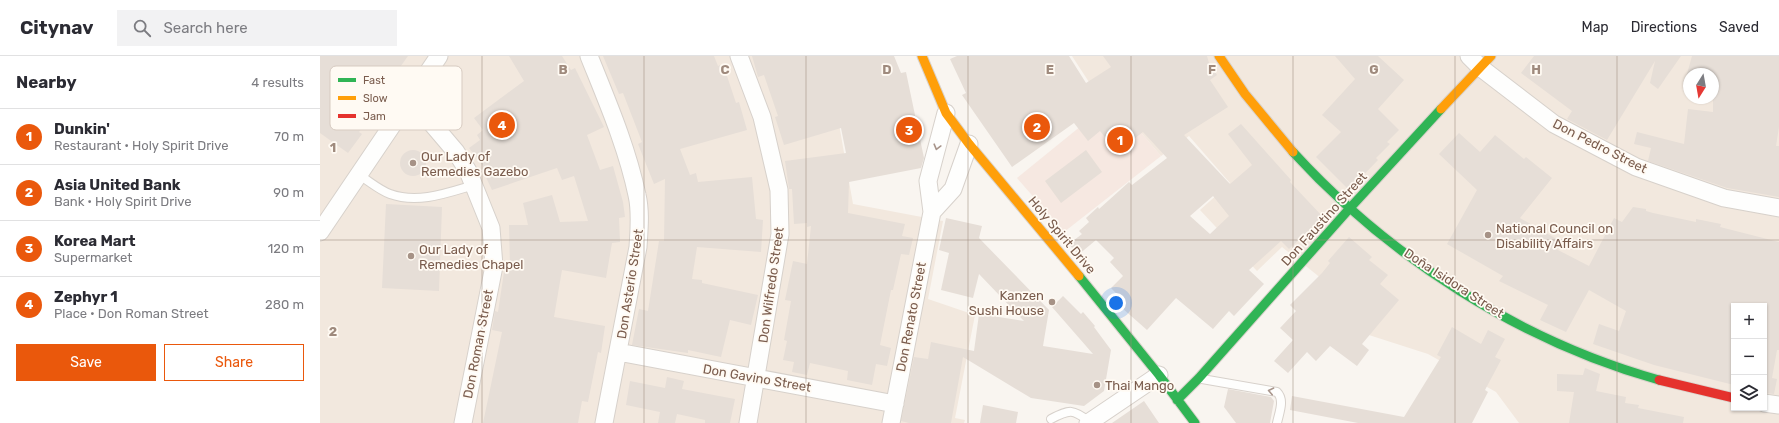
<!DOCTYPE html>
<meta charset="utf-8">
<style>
body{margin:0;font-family:Rubik,sans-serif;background:#f2f2f3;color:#2b2b33}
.controls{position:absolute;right:12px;bottom:12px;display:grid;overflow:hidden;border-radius:0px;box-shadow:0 1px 3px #0004}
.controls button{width:36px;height:36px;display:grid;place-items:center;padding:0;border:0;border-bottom:1px solid #e1e1e2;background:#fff;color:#2b2b33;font:20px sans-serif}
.compass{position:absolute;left:1363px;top:12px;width:36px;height:36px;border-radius:50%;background:#fff;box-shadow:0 1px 3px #0004;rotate:191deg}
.you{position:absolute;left:796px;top:247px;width:14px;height:14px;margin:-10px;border:3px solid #fff;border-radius:50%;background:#1a73e8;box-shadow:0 0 0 6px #1a73e833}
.badge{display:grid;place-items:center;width:26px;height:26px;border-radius:50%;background:#ea580c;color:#fff;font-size:13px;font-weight:700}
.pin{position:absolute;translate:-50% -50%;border:2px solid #fff;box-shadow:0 1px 4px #0006}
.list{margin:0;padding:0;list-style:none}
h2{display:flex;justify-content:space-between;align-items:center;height:52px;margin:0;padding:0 16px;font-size:17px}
h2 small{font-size:13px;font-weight:400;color:#7c7c81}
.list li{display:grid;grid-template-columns:26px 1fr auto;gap:12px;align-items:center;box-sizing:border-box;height:56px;padding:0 16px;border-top:1px solid #e1e1e2}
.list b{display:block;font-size:15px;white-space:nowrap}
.list p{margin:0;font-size:13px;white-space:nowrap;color:#7c7c81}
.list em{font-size:13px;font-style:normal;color:#7c7c81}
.actions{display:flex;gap:8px;padding:12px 16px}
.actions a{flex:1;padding:9px 0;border:1px solid #ea580c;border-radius:0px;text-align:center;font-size:14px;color:#ea580c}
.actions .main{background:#ea580c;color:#fff}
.icon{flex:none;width:22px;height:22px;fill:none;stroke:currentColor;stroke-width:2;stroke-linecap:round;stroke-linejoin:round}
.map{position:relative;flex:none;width:1459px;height:367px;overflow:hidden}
header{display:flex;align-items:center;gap:24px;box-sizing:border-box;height:56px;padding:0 20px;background:#fff;border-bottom:1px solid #e1e1e2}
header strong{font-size:19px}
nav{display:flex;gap:22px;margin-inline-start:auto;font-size:14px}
.search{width:280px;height:36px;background:#f2f2f3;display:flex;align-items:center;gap:10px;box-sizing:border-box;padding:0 14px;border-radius:0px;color:#7c7c81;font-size:15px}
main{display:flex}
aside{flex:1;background:#fff}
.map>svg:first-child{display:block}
.residential{fill:#f2e8de;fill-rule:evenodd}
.commercial{fill:#f6e8e1}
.building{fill:#e6ded7;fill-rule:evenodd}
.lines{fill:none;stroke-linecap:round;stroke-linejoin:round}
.lane-casing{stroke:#d7d1cb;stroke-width:10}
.street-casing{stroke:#d7d1cb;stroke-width:19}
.fast-casing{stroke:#d9d2cb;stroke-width:11}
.slow-casing{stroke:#d9d2cb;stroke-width:11}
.jam-casing{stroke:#d9d2cb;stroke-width:11}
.lane{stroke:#fefefd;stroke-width:8}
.street{stroke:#fefefd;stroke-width:17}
.fast{stroke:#30b455;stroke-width:9}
.slow{stroke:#ff9f0a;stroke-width:9}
.jam{stroke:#e5322d;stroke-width:9}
.oneway{stroke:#a8958b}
.grid{fill:none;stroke:#9f8a7d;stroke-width:1;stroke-opacity:0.55}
.poi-dot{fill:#a69286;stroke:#fffaf3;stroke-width:1.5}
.labels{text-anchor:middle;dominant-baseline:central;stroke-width:3.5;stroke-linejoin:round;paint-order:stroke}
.street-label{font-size:13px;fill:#7a5c4d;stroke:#fffaf3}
.poi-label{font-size:13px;fill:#7a5c4d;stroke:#fffaf3;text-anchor:start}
.key{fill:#fffaf3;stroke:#d7cbc1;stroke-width:1}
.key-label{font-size:11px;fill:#7a5c4d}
.grid-label{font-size:13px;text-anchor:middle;font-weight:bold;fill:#9f8a7d;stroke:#fffaf3;stroke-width:3.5;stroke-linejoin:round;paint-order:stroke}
</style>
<header>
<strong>Citynav</strong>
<div class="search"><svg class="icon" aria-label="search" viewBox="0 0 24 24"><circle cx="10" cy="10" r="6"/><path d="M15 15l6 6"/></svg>Search here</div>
<nav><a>Map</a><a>Directions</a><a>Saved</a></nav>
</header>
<main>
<aside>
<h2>Nearby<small>4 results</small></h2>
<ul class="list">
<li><span class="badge">1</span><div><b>Dunkin'</b><p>Restaurant · Holy Spirit Drive</p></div><em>70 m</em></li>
<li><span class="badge">2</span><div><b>Asia United Bank</b><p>Bank · Holy Spirit Drive</p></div><em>90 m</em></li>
<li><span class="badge">3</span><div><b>Korea Mart</b><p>Supermarket</p></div><em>120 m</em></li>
<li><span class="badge">4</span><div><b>Zephyr 1</b><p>Place · Don Roman Street</p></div><em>280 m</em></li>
</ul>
<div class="actions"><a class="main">Save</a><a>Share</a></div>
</aside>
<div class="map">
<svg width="1459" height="367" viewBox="0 0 1459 367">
<rect width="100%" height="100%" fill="#f9f5f0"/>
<path class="residential" d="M 0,0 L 484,0 L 513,34 L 533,148 L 623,165 L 608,243 L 655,259 L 635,362 L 645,364 L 644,367 L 0,367 Z
M 752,0 L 1459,0 L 1459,367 L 1199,367 L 1176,336 L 1108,298 L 1024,271 L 1014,235 L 997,219 L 962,191 L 937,215 L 880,154 L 910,127 L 869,80 L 841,100 L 793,44 L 780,43 ZM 1369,18 L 1393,18 L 1393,42 L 1369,42 ZM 1414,250 L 1444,250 L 1444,352 L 1414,352 Z"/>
<path class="commercial" d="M 793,44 L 841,100 L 744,176 L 697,122 Z"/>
<path class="building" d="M 0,0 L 88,0 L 63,35 L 67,37 L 39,76 L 42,78 L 28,97 L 0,77 Z
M 189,0 L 242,0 L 251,14 L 255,12 L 284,71 L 267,79 L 280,114 L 293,110 L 303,146 L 305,161 L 299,162 L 300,186 L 292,187 L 286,222 L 242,214 L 234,261 L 285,270 L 281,297 L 278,296 L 268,346 L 262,345 L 258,367 L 163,367 L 182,276 L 172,274 L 175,255 L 178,256 L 185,209 L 190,210 L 189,169 L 208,169 L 203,147 L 232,139 L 240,166 L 268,165 L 254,120 L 242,124 L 237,112 L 172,134 L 163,115 L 166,114 L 149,92 L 160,84 L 157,79 L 163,74 L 154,62 L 204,25 Z
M 283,0 L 394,0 L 398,10 L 403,8 L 416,47 L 419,46 L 427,74 L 360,93 L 370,119 L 376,117 L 378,126 L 432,121 L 436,163 L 443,164 L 441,196 L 377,191 L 372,223 L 382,224 L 382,227 L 438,239 L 431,269 L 410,264 L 401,301 L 368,294 L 368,297 L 312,289 L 319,253 L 328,255 L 339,185 L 344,185 L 345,123 L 334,128 L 318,88 L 322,86 L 303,37 L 299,38 Z
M 432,0 L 574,0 L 581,17 L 586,16 L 604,102 L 601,112 L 529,126 L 528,157 L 585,168 L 582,180 L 593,182 L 589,199 L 581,198 L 573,234 L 571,234 L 560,289 L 571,292 L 567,310 L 556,308 L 552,329 L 527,324 L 528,315 L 490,307 L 487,319 L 472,316 L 474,306 L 463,304 L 467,285 L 464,284 L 471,245 L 465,244 L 473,205 L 487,208 L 491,170 L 487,171 L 487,167 L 474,168 L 472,133 L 469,133 L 465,105 L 526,97 L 521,72 L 464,89 L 455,61 L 458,60 L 444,19 L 438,21 Z
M 637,0 L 749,0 L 766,27 L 791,11 L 783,0 L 887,0 L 889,7 L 897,19 L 890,24 L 908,51 L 864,79 L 910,128 L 932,109 L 908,78 L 921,68 L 971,124 L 970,126 L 1003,161 L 969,193 L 961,185 L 929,214 L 944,228 L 914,260 L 909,255 L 893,273 L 856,242 L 827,274 L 802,252 L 806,247 L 791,232 L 803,220 L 790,206 L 794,202 L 776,184 L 758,199 L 749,188 L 762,178 L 759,175 L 769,166 L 766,162 L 778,151 L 779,153 L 809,126 L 812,129 L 847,102 L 823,76 L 797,96 L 780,75 L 768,85 L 754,67 L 692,111 L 642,39 L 646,37 L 630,3 ZM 893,140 L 909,160 L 890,178 L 870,160 Z
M 1015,0 L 1058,0 L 1084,24 L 1058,53 L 1079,74 L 1067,86 L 1070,88 L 1056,102 L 1058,104 L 1029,134 L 996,101 L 1021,76 L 1002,59 L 1035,23 Z
M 1214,0 L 1361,0 L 1338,33 L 1330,27 L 1335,5 L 1287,84 L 1247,63 L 1252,55 L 1201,17 Z
M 1372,0 L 1459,0 L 1459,71 L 1456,90 L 1459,90 L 1459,141 L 1407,132 L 1328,105 L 1331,92 L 1314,88 L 1317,76 L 1364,88 L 1368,53 L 1393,56 L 1393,18 L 1367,18 Z
M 1139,77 L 1160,96 L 1175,79 L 1204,103 L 1206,101 L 1232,122 L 1200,162 L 1240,185 L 1236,193 L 1269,210 L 1294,162 L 1302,166 L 1313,151 L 1326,153 L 1326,155 L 1333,157 L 1376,166 L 1376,163 L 1401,168 L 1400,171 L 1459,186 L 1459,294 L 1457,294 L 1452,322 L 1457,323 L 1454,338 L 1444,337 L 1445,250 L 1414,250 L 1414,329 L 1334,309 L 1273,288 L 1279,268 L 1299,275 L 1306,255 L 1269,234 L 1246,276 L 1220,264 L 1228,249 L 1179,225 L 1183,220 L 1127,188 L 1157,134 L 1119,98 Z
M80 107a13 13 0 1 1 26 0a13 13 0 1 1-26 0Z
M 766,94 L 782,116 L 741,147 L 725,125 Z
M 66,148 L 122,151 L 119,235 L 62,232 Z
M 626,162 L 662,170 L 659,182 L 729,254 L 723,290 L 773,298 L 732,251 L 743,240 L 761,258 L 763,256 L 775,270 L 774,271 L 791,294 L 784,335 L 764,350 L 711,342 L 643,301 L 631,367 L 589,367 L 581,365 L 594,301 L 608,303 L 611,286 L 654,295 L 659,258 L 704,265 L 659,218 L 653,242 L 621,234 L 629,197 L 619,194 Z
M 1029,181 L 1052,201 L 1049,204 L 1068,219 L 1060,228 L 1079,244 L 1042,288 L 1049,294 L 1037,310 L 1010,290 L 996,305 L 987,296 L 968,317 L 954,305 L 973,284 L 960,272 L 976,255 L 970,249 L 1002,217 L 1010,207 L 1008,205 Z
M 1132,271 L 1161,288 L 1168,274 L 1185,283 L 1175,301 L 1181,304 L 1165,334 L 1168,336 L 1152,367 L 1038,367 L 970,354 L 972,340 L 1084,361 L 1121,301 L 1117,299 Z
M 1265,312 L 1280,318 L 1276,335 L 1306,341 L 1305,347 L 1319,349 L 1318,352 L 1364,361 L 1363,367 L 1249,367 L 1254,336 L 1237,335 L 1237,318 L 1263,319 Z
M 347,321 L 364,325 L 362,333 L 415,343 L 410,367 L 385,367 L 385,364 L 357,358 L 355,367 L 338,367 L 340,356 L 306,349 L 310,325 L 345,332 Z
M 908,333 L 951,341 L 954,345 L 950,367 L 916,367 L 904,351 Z
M 824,345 L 839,367 L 792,367 Z
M 663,349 L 698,356 L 696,367 L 660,367 Z"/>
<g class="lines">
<defs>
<path id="lane" d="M 39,119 C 49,125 59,134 70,138 C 98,148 127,137 154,129
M 882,323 L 957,336 C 965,344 959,357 957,367
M 731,363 C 750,353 753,353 770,366"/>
<path id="street" d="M 269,0 C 287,45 307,91 317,139 C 321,156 319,174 318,191 L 284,367
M 419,0 L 442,61 L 459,134 L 460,178 L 428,367
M 1149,0 L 1161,12 L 1234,68 L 1316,111 L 1404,142 L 1459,152
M 91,43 L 136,96 L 148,115 L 171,172 L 174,210 L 143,367
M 612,156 L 633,133 L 649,88
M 0,176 L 119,0
M 298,296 L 575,348
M 1444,347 L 1459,349
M 571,367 L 612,156 L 608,125 L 626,57
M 768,367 L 839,319"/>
<path id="fast" d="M 973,96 C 1070,202 1200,285 1339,324
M 759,220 L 839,319 L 875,367
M 857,344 L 879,322 L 1030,152 L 1121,53"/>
<path id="slow" d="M 602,0 L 626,57 L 649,88 L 759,220
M 899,0 L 925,38 L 973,96
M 1121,53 L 1171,0"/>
<path id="jam" d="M 1339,324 L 1414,342"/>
</defs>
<use href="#lane" class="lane-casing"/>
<use href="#street" class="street-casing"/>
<use href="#fast" class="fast-casing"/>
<use href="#slow" class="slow-casing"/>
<use href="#jam" class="jam-casing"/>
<use href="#lane" class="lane"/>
<use href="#street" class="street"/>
<use href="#fast" class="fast"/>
<use href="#slow" class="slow"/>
<use href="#jam" class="jam"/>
</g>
<defs><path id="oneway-chevron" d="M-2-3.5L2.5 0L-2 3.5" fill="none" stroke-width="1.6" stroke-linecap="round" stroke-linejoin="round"/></defs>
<g class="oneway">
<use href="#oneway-chevron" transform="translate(617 91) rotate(105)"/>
<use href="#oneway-chevron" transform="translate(951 335) rotate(-168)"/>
</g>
<path class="grid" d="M 162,0 L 162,367M 324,0 L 324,367M 486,0 L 486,367M 648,0 L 648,367M 811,0 L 811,367M 973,0 L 973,367M 1135,0 L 1135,367M 1297,0 L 1297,367M 0,184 L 1459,184"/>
<g class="poi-dot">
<circle cx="93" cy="107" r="4"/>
<circle cx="1168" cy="179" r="4"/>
<circle cx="91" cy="200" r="4"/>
<circle cx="732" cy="246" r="4"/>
<circle cx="777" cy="329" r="4"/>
</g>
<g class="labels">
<g class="street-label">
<text transform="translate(1280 90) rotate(27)">Don Pedro Street</text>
<text transform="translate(1004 163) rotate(-48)">Don Faustino Street</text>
<text transform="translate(742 179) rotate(50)">Holy Spirit Drive</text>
<text transform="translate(1134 227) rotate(33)">Doña Isidora Street</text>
<text transform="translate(310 228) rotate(-81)">Don Asterio Street</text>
<text transform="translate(451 229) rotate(-82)">Don Wilfredo Street</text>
<text transform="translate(591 261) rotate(-79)">Don Renato Street</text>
<text transform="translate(158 288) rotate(-79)">Don Roman Street</text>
<text transform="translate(437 322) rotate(10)">Don Gavino Street</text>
</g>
<g class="poi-label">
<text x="101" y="100">Our Lady of<tspan x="101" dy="15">Remedies Gazebo</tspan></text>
<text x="1176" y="172">National Council on<tspan x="1176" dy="15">Disability Affairs</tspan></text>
<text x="99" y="193">Our Lady of<tspan x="99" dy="15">Remedies Chapel</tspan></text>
<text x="724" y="239" text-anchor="end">Kanzen<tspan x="724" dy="15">Sushi House</tspan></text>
<text x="785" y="329">Thai Mango</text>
</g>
</g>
<rect x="10" y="10" width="132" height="64" rx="6" class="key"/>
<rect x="18" y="22" width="18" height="4" fill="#30b455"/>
<rect x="18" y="40" width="18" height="4" fill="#ff9f0a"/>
<rect x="18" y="58" width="18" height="4" fill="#e5322d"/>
<g class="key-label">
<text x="43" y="28">Fast</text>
<text x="43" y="46">Slow</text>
<text x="43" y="64">Jam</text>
</g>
<g class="grid-label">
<text x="243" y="18">B</text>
<text x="405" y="18">C</text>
<text x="567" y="18">D</text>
<text x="730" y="18">E</text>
<text x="892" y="18">F</text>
<text x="1054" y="18">G</text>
<text x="1216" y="18">H</text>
<text x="13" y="96">1</text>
<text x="13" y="280">2</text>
</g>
</svg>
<div class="controls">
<button>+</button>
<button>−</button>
<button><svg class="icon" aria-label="layers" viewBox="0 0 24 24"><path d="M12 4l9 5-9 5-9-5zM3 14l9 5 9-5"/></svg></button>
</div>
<svg class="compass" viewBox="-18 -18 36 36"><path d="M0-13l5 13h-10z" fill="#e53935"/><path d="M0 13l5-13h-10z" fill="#7c7c81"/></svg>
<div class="you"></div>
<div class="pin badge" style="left:800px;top:84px">1</div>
<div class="pin badge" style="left:717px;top:71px">2</div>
<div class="pin badge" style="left:589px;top:74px">3</div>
<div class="pin badge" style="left:182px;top:69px">4</div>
</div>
</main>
